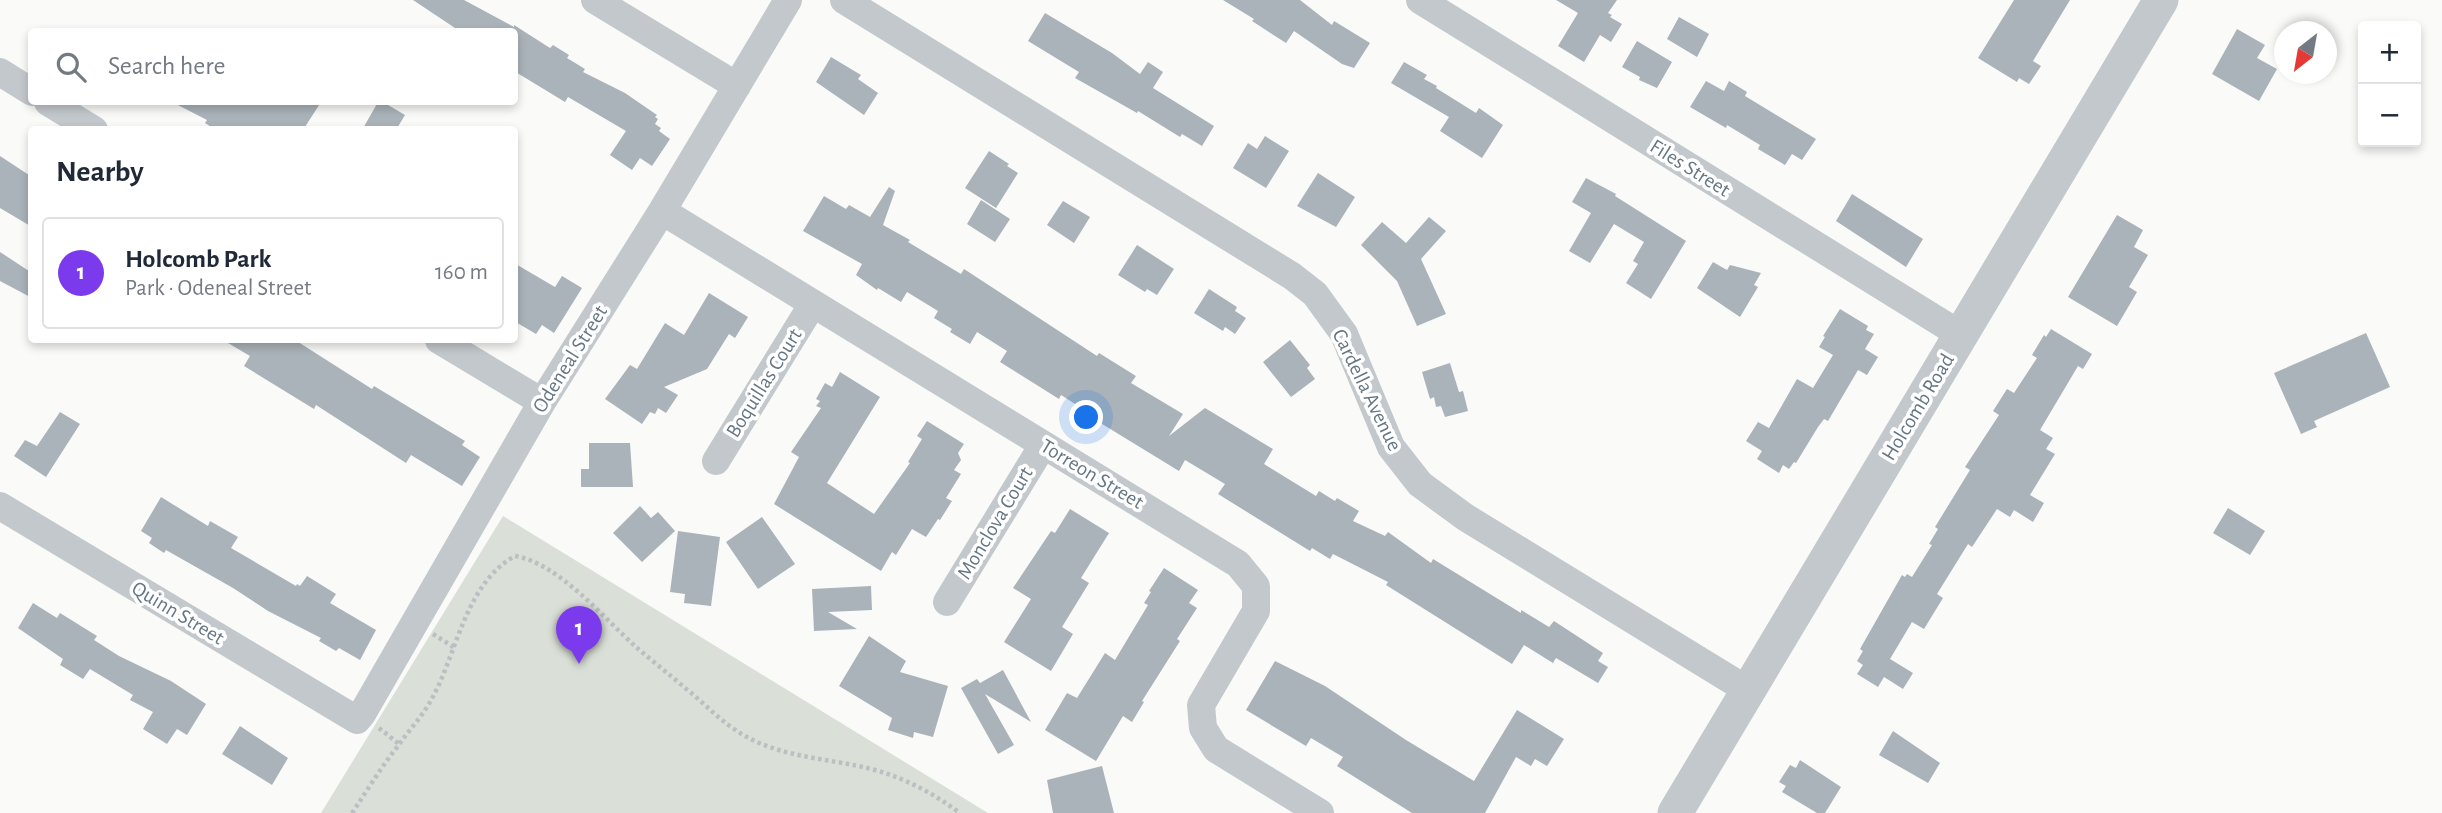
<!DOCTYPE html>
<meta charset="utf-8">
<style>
body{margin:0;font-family:"Alegreya Sans",sans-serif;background:#f6f6f7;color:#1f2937}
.controls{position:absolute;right:21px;top:21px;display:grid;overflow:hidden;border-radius:7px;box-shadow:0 4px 10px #0003}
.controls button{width:63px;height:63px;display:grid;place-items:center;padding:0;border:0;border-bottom:2px solid #e0e1e3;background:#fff;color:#1f2937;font:35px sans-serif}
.compass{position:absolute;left:2274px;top:21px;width:63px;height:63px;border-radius:50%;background:#fff;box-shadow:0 4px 10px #0003;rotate:211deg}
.you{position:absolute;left:1087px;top:418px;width:24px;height:24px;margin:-18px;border:5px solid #fff;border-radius:50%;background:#1a73e8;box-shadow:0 0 0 10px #1a73e833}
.badge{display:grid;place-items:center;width:46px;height:46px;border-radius:50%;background:#7c3aed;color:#fff;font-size:23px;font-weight:700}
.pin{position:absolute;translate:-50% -58px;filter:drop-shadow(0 2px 4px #0008)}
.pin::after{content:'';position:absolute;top:37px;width:24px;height:21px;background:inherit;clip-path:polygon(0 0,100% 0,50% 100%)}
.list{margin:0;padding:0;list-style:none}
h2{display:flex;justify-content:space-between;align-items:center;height:91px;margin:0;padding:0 28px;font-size:30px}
h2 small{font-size:23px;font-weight:400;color:#747a83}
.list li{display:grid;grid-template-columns:46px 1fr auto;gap:21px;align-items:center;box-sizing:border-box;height:112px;margin:0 14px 14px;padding:0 14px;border:2px solid #e0e1e3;border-radius:7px}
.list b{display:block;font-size:26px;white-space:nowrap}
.list p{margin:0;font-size:23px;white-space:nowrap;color:#747a83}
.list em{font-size:23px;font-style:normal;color:#747a83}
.icon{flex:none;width:38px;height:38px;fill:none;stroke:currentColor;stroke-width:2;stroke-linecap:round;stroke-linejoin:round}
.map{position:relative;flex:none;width:2442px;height:813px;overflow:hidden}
.search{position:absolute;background:#fff;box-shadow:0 4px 10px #0003;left:28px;top:28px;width:490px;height:77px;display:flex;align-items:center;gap:18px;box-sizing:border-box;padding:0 24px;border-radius:7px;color:#747a83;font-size:26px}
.panel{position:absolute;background:#fff;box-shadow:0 4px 10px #0003;left:28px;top:126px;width:490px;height:217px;border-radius:7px}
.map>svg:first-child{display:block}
.green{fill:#dadfd7}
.building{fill:#aab3b9}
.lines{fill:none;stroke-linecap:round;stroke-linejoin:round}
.path{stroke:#bbbfc2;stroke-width:4.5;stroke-dasharray:3.5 3.5;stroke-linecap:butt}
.minor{stroke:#c3c8cc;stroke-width:28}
.tertiary{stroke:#c3c8cc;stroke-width:35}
.labels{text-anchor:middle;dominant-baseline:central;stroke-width:7;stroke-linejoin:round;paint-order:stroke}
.street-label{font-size:21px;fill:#657683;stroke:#fff}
</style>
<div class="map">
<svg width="2442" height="813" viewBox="0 0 2442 813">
<rect width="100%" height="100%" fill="#fafaf8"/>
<path class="green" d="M 503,516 L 988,813 L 321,813 Z"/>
<path class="building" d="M 413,0 L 464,0 L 514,27 L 514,25 L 550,48 L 553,45 L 569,55 L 567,58 L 585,69 L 583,72 L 625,93 L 657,115 L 655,117 L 658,119 L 655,124 L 661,128 L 659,131 L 670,139 L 652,166 L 640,158 L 632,170 L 610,155 L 626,131 L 568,97 L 565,102 L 514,71 L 514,32 L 461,32 Z
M 1223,0 L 1300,0 L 1332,25 L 1334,21 L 1370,43 L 1354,68 L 1342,64 L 1294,31 L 1286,43 L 1252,21 L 1254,19 Z
M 1556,0 L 1617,0 L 1608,13 L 1612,15 L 1610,17 L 1622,24 L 1611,42 L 1600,35 L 1584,62 L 1558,46 L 1578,13 Z
M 2014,0 L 2070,0 L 2033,61 L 2041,66 L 2029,84 L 2019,78 L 2017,82 L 1978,58 Z
M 1045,13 L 1112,53 L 1140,74 L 1148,62 L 1163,72 L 1153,88 L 1214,126 L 1202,146 L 1182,134 L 1180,137 L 1138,111 L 1137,113 L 1075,78 L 1079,72 L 1028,41 Z
M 1679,17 L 1709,34 L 1697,57 L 1667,39 Z
M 2237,29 L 2265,45 L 2257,58 L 2277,69 L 2259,101 L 2212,74 Z
M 1637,41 L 1672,62 L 1657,88 L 1639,80 L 1640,77 L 1622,67 Z
M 831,57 L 861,75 L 858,79 L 878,93 L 864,115 L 816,82 Z
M 1404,62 L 1427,75 L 1424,79 L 1437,86 L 1436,88 L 1476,113 L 1479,108 L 1503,125 L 1482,158 L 1440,131 L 1449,117 L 1391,83 Z
M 1706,81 L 1724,91 L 1729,81 L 1747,92 L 1745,96 L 1816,139 L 1802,160 L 1792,154 L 1785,165 L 1758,149 L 1760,145 L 1727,125 L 1726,128 L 1690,107 Z
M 172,102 L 321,102 L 303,130 L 216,130 L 205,123 L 207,120 Z
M 378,102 L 383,102 L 405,115 L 396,130 L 362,130 Z
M 1265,136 L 1289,151 L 1266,188 L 1233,168 L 1248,143 L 1257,149 Z
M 989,151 L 1009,164 L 1007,166 L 1018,173 L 996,208 L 965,188 Z
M 0,156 L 32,177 L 32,227 L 0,208 Z
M 1318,173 L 1355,197 L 1336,227 L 1297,206 Z
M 1586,178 L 1616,194 L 1615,196 L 1686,241 L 1651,299 L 1626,283 L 1638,264 L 1633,261 L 1644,242 L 1614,224 L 1590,263 L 1569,251 L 1591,213 L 1572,202 Z
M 889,187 L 895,191 L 883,225 L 910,240 L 908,242 L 961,274 L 964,269 L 1097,356 L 1099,353 L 1136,376 L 1131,383 L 1183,414 L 1169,436 L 1205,408 L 1273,449 L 1264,464 L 1316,496 L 1319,491 L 1335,501 L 1337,498 L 1359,511 L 1353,521 L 1385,536 L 1388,532 L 1431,563 L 1433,559 L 1521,613 L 1521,610 L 1549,627 L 1554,621 L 1603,653 L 1598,661 L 1608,667 L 1598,683 L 1556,658 L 1553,663 L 1524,645 L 1512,664 L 1386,585 L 1388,582 L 1333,554 L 1330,559 L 1312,548 L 1310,551 L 1218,494 L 1225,484 L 1185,460 L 1179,471 L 1089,416 L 1091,414 L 1061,395 L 1059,399 L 1000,362 L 1007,351 L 977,332 L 970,344 L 950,332 L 952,329 L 934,318 L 938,311 L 907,292 L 901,302 L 878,288 L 877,290 L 856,275 L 862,264 L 803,231 L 824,196 L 846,209 L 849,205 L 870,217 Z
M 1852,194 L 1923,239 L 1906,267 L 1836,221 Z
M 981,200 L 1010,219 L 995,242 L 967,224 Z
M 1063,201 L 1090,217 L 1074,243 L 1047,225 Z
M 2117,215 L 2143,230 L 2134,247 L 2148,255 L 2129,287 L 2137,292 L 2117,326 L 2068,297 Z
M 1429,217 L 1446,231 L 1421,259 L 1446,314 L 1417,326 L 1397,281 L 1361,245 L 1382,222 L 1406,243 Z
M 1137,245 L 1174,269 L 1157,295 L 1147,289 L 1145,292 L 1118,275 Z
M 0,252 L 32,273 L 32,298 L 0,281 Z
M 1713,262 L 1727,270 L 1730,265 L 1761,273 L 1754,285 L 1758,287 L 1740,317 L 1697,288 Z
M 514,263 L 555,287 L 562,276 L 582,288 L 554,333 L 542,325 L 536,334 L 514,321 Z
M 1209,289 L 1237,307 L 1235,311 L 1246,318 L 1235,334 L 1225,327 L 1223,331 L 1194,313 Z
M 709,293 L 748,317 L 735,338 L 729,334 L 707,369 L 664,387 L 678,395 L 666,413 L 658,408 L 655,414 L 650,412 L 642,424 L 605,399 L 630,365 L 637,369 L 665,323 L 684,335 Z
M 1840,309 L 1868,326 L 1866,330 L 1874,334 L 1865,349 L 1878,357 L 1867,375 L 1858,370 L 1828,421 L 1824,419 L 1818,427 L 1796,463 L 1794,462 L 1789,469 L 1783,465 L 1779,473 L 1757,459 L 1762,451 L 1746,441 L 1758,422 L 1769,428 L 1797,379 L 1813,388 L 1833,355 L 1819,347 L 1825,337 L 1823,336 Z
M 2051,329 L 2092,354 L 2083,369 L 2078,366 L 2040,430 L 2053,438 L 2046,449 L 2055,454 L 2030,495 L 2044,503 L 2033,522 L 2014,510 L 2010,517 L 1997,509 L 1972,547 L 1968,544 L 1937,594 L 1943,598 L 1924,629 L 1912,622 L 1890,659 L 1913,673 L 1903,689 L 1884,677 L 1878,687 L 1857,674 L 1863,665 L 1857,661 L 1863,651 L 1860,649 L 1902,575 L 1905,577 L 1907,574 L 1912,577 L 1932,545 L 1929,544 L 1938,529 L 1935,527 L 1970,470 L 1965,467 L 1999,415 L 1993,411 L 2007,389 L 2014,393 L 2037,358 L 2032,355 L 2044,335 L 2046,337 Z
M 2366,333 L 2390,387 L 2314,421 L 2317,427 L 2301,434 L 2274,373 Z
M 223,340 L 295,340 L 372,389 L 374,386 L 465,441 L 462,445 L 480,457 L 462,486 L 411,455 L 406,463 L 316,405 L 314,409 L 244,366 L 250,356 Z
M 1290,340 L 1310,365 L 1307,368 L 1315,379 L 1291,397 L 1263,362 Z
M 1450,363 L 1459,392 L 1463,391 L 1468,411 L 1445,417 L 1441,406 L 1436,407 L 1434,397 L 1430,399 L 1422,372 Z
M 840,372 L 880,397 L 827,483 L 874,514 L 910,463 L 908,462 L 922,439 L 917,436 L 927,421 L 964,444 L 958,453 L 961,460 L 954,470 L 961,474 L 946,498 L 952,501 L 940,520 L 938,519 L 926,537 L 912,529 L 896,555 L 892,552 L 881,571 L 774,504 L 799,457 L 791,452 L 821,408 L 816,406 L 820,401 L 816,399 L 825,383 L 832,387 Z
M 60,412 L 80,424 L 46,477 L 14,456 L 25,440 L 37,446 Z
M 589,443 L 630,443 L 633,487 L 581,487 L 581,469 L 589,469 Z
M 161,497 L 208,526 L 210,521 L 238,537 L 231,548 L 296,586 L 297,584 L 300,586 L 307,576 L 336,594 L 330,603 L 376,630 L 360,660 L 339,648 L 336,651 L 319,641 L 321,638 L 268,611 L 233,588 L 166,550 L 164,553 L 149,543 L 152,538 L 141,531 Z
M 640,506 L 651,518 L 658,512 L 675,531 L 642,562 L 613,533 Z
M 2228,508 L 2265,531 L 2250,555 L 2213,533 Z
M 1070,509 L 1109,533 L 1081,578 L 1089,583 L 1062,627 L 1073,634 L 1051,671 L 1004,642 L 1031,599 L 1013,588 L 1051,531 L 1055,533 Z
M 762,517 L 795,564 L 758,589 L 726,542 Z
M 678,531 L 720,537 L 711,606 L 684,603 L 685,594 L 670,592 Z
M 1164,568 L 1198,590 L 1189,603 L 1197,608 L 1177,639 L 1180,641 L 1142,701 L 1144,702 L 1132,722 L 1123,716 L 1096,761 L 1045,730 L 1067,693 L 1077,698 L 1105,653 L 1115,660 L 1148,605 L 1144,603 L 1151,592 L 1149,591 Z
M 871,586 L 872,610 L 828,612 L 857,629 L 814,631 L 812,589 Z
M 33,603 L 57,618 L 60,613 L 97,636 L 94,640 L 119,656 L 171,681 L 206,704 L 187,735 L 177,729 L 167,744 L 143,729 L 153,712 L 130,700 L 133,695 L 90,669 L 83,679 L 60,665 L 63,659 L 18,628 Z
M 869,636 L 906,661 L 900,672 L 948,686 L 933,737 L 914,732 L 913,738 L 888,730 L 892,718 L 839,686 Z
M 1275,661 L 1325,686 L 1406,740 L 1474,781 L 1517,710 L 1564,739 L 1547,766 L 1535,759 L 1531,766 L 1516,757 L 1485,813 L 1412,813 L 1337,766 L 1343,757 L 1311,738 L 1306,746 L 1246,710 Z
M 1003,670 L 1031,722 L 985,694 L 1014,745 L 998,754 L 961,688 L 977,679 L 980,683 Z
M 240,726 L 288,758 L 272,785 L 222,754 Z
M 1893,731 L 1940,763 L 1928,783 L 1879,755 Z
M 1800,760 L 1841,787 L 1825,813 L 1817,813 L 1782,792 L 1786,786 L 1779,782 L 1790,765 L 1796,768 Z
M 1102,766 L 1114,813 L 1053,813 L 1047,780 Z"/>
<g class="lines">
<path class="path" d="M 433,634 L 455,648
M 379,728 L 399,744
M 352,813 C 367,791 381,767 398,746 C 408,731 421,718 430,702 C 457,656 464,584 515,556 C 558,563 604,618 636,647 C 652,661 669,674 685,688 C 702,701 716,717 734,729 C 777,759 827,757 875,770 C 907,779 934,794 960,813"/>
<path class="minor" d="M 595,0 L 737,86
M 844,0 L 1292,276 L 1315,294 L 1344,334 L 1391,447 L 1420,484 L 1465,517 L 1749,691
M 1420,0 L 1961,335
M 0,72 L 32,92
M 48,102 L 94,130
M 662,211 L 1238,564 L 1256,586 L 1256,611 L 1201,705 L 1203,728 L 1216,749 L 1320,813
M 439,340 L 542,402
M 716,461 L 812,305
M 0,506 L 357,720 L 362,714 L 542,402 L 662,211 L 788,0
M 947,602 L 1043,445"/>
<path class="tertiary" d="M 1675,813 L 2161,0"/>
</g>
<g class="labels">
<g class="street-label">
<text transform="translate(1690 168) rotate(32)">Files Street</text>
<text transform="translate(570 359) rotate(-58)">Odeneal Street</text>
<text transform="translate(764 383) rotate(-58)">Boquillas Court</text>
<text transform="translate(1367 390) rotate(64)">Cardella Avenue</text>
<text transform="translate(1918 407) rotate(-59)">Holcomb Road</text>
<text transform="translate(1092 474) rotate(31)">Torreon Street</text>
<text transform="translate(995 523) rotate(-59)">Monclova Court</text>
<text transform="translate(178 613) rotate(31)">Quinn Street</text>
</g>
</g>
</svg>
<div class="controls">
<button>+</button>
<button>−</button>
</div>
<svg class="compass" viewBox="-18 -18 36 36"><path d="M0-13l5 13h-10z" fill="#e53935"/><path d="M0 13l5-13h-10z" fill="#747a83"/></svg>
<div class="you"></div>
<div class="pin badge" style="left:579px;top:664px">1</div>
<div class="search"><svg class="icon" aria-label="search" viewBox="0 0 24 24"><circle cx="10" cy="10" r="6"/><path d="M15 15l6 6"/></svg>Search here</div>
<section class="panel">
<h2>Nearby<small></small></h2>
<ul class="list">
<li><span class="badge">1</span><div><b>Holcomb Park</b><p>Park · Odeneal Street</p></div><em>160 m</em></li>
</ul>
</section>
</div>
